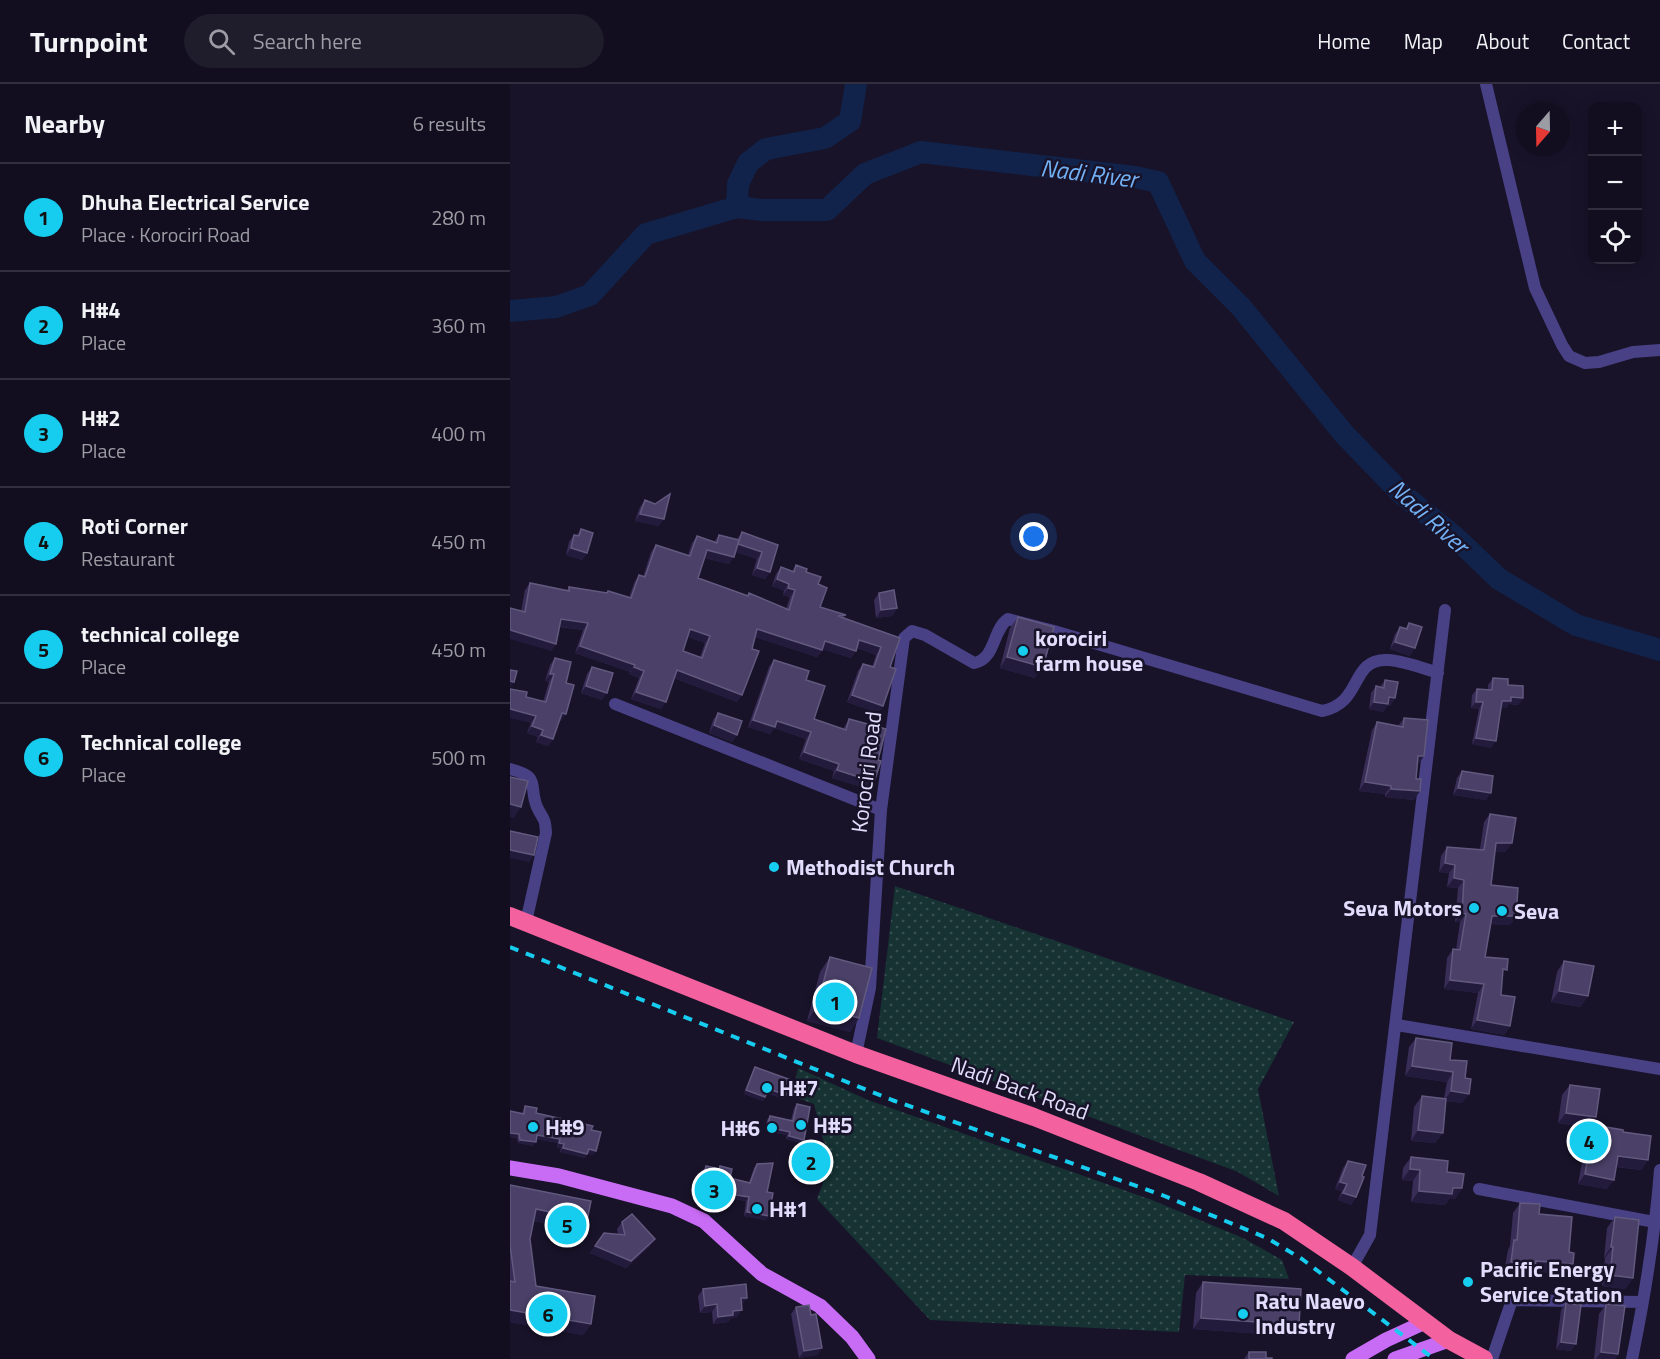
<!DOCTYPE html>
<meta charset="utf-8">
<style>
body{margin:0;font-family:"Titillium Web",sans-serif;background:#1f1c2c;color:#f1f3f6}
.controls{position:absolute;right:18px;top:18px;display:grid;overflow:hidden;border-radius:12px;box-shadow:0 3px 15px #0003}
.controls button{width:54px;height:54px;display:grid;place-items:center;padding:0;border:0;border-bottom:2px solid #312e3d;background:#120e1f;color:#f1f3f6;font:30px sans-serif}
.compass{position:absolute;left:1006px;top:18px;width:54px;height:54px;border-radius:50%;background:#120e1f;box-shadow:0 3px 15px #0003;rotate:200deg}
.you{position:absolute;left:524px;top:453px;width:21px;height:21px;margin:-15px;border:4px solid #fff;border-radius:50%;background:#1a73e8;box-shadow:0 0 0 9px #1a73e833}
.badge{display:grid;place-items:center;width:39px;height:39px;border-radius:50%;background:#17cdef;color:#111;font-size:20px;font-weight:700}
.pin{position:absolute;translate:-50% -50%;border:3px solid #fff;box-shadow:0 2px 6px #0006}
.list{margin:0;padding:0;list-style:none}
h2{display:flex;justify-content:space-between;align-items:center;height:78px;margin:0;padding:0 24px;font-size:26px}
h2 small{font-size:20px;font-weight:400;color:#9c9ca4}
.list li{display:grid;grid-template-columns:39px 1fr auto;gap:18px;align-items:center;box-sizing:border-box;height:108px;padding:0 24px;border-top:2px solid #312e3d}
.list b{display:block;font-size:22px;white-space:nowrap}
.list p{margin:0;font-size:20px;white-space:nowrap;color:#9c9ca4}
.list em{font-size:20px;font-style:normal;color:#9c9ca4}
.icon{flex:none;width:33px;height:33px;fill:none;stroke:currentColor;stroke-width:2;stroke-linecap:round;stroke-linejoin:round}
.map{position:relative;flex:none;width:1150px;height:1275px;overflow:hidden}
header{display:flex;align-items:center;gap:36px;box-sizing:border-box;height:84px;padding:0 30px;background:#120e1f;border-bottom:2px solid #312e3d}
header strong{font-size:28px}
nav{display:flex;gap:33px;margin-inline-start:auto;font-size:21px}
.search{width:420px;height:54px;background:#1f1c2c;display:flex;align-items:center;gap:15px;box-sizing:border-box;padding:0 21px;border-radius:33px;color:#9c9ca4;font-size:22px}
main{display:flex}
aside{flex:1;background:#120e1f}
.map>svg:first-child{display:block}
.grass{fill:url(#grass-dots)}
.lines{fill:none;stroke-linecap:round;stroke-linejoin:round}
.river{stroke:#11234a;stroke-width:22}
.minor{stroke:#484185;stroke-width:12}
.major{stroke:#c96cf5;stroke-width:15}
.highway{stroke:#f4619f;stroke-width:18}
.rail{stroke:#17cdef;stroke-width:4;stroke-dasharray:9 8;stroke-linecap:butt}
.wall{fill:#382d56;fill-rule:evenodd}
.shaded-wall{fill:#231b3c}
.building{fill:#4a4068;stroke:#62597f;stroke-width:1.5;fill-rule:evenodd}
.poi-dot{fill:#17cdef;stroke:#181329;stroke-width:2}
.labels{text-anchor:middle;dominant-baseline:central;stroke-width:5;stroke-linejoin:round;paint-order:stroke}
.poi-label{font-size:22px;font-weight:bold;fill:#e2ddfd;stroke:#181329;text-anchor:start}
.street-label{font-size:22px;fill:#e2ddfd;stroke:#181329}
.water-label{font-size:24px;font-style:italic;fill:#72b1f5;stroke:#181329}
</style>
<header>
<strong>Turnpoint</strong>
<div class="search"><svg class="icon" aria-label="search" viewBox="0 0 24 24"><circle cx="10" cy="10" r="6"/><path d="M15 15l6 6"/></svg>Search here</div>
<nav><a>Home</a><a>Map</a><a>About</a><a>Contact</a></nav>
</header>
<main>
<aside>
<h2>Nearby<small>6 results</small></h2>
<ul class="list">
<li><span class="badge">1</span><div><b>Dhuha Electrical Service</b><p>Place · Korociri Road</p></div><em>280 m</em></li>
<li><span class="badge">2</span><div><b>H#4</b><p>Place</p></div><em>360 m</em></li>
<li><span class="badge">3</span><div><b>H#2</b><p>Place</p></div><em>400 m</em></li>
<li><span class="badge">4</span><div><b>Roti Corner</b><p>Restaurant</p></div><em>450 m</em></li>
<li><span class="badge">5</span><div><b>technical college</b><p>Place</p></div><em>450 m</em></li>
<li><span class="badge">6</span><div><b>Technical college</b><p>Place</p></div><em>500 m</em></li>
</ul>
</aside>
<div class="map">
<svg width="1150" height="1275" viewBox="0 0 1150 1275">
<defs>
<pattern id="grass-dots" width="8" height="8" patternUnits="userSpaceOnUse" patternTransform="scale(1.5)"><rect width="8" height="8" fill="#163233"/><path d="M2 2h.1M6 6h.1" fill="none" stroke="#384f51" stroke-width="1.8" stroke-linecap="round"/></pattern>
</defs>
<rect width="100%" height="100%" fill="#181329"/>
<path class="grass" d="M 385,802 L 784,938 L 748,1005 L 769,1112 L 728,1088 L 367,954 Z
M 288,984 L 358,1016 L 642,1116 L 733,1154 L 772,1176 L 779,1195 L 675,1191 L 669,1248 L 420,1236 L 307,1115 L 323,1072 L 313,1056 L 304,1020 L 282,1012 Z"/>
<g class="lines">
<path class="river" d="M 227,123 L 228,100 L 238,79 L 256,65 L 315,54 L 340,37 L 346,0
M 0,227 L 46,223 L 80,211 L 136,150 L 227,123 L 252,126 L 317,126 L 355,90 L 411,68 L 625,93 L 648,98 L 685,177 L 731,223 L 834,350 L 892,410 L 945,453 L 989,495 L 1066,541 L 1150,566"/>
<path class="minor" d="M 976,0 L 1025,204 L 1052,261 L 1059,272 L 1075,279 L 1089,278 L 1123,268 L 1150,266
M 105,620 L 371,726
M 0,685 C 32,693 18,701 27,723 C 33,736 35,732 36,749 L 16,838
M 887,941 L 1150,985
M 346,970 L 360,904 L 371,726 L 394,554 L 402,547 L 415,551 L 464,579 C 486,575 482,546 498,535 L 544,547 L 812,627 C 854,619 839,574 878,576 C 895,577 912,584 928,589
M 969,1105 L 1150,1139
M 842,1183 L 860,1151 L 935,526
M 982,1275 L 1002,1216 L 1133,1218
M 1122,1275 C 1135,1212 1145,1150 1150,1086"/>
<path class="major" d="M 0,1084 L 49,1092 L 162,1122 L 194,1137 L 252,1190 L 310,1222 L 342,1253 L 358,1275
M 843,1275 L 876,1256 L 915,1238
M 885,1275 L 939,1256"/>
<path class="highway" d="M 0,832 L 346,970 L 524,1033 L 689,1098 L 774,1137 L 842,1183 L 939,1256 L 974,1275"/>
<path class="rail" d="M 0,863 L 382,1016 L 652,1111 L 757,1154 L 792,1175 L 924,1275"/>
</g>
<path class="wall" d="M 135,416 L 149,442 L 125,437 L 130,423 Z
M 71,445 L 77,469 L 72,476 L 56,471 L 59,458 L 64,451 L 67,451 Z
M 232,448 L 268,461 L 260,488 L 255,495 L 242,491 L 247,475 L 226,468 L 219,480 L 195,474 L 188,494 L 237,511 L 239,509 L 276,525 L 280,513 L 273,511 L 274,507 L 262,502 L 266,490 L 271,483 L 282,487 L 286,481 L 296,488 L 308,500 L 310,523 L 336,531 L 333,534 L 390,554 L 380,583 L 373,622 L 368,629 L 337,618 L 348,587 L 353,580 L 362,583 L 366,571 L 347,564 L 346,567 L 341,574 L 313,565 L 307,573 L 245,553 L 232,611 L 227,618 L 164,594 L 151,625 L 121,615 L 129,594 L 119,590 L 120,588 L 65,569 L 73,546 L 49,543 L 46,560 L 41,567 L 11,527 L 15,506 L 20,499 L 57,506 L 59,503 L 119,514 L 124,499 L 129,491 L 133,493 L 141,468 L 146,461 L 178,471 L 182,459 L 187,452 L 204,458 L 209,451 L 227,455 ZM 178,553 L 195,559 L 190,573 L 173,567 Z
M 369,509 L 387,524 L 382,532 L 366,534 L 364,516 Z
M 508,533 L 525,594 L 490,584 L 500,544 Z
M 899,539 L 900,572 L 880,565 L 885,550 L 890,543 L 895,545 Z
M 45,574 L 56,599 L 51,637 L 49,637 L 43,655 L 38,662 L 26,658 L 28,653 L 17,649 L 21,639 L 0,604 L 16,613 L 33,618 L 39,598 L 35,597 L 40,581 Z
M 264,576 L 296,596 L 304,635 L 333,645 L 339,635 L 368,676 L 364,698 L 359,705 L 322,694 L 324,687 L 289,675 L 296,655 L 264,644 L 260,650 L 238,643 L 259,583 Z
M 82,583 L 92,616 L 71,609 L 77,590 Z
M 983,594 L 998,601 L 1013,614 L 1008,621 L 999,620 L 996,624 L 991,624 L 981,664 L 962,660 L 969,625 L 961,624 L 962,611 L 967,605 L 978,606 L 978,601 Z
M 875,596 L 885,614 L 880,622 L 878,621 L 873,628 L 859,625 L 861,609 L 866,602 L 870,603 Z
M 208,629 L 227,651 L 222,658 L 199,649 L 203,636 Z
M 894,634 L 908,681 L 907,681 L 904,716 L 875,713 L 875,710 L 849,707 L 862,646 L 867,638 L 888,642 Z
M 952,687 L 976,716 L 943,711 L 947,694 Z
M 980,730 L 1002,759 L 995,768 L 985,768 L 981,801 L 1006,832 L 1000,841 L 981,840 L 975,873 L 992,893 L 991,911 L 1000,942 L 994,951 L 961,945 L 968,909 L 934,905 L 937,874 L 943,865 L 946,866 L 950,838 L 945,838 L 948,804 L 937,803 L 939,789 L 929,788 L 931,772 L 937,763 L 970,765 L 974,738 Z
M 320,873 L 349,934 L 340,948 L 297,937 L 310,888 Z
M 1054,877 L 1071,923 L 1041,918 L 1047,888 Z
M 906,954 L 940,976 L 955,994 L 959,1010 L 952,1019 L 936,1017 L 933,1049 L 925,1059 L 901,1057 L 904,1023 L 912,1012 L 934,1014 L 937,998 L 895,992 L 899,963 Z
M 245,983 L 276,1011 L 273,1015 L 257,1009 L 253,1017 L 234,1010 L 243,986 Z
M 1060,1001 L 1079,1044 L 1048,1039 L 1052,1011 Z
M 287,1020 L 291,1059 L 276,1055 L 277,1051 L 255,1047 L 257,1036 L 260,1032 L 281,1036 L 284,1024 Z
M 15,1022 L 26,1029 L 81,1046 L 83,1071 L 77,1069 L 75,1074 L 50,1068 L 51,1064 L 47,1063 L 48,1059 L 26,1055 L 23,1062 L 8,1059 L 7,1054 L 0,1053 L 0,1027 L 12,1029 L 13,1026 Z
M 1084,1041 L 1113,1048 L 1138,1076 L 1131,1086 L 1106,1083 L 1097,1105 L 1068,1100 L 1077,1051 Z
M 299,1062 L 306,1091 L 291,1088 L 296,1065 Z
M 901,1073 L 937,1088 L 952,1104 L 945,1115 L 939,1115 L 935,1121 L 901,1118 L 903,1097 L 892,1096 L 893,1084 Z
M 838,1077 L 852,1092 L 846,1113 L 841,1121 L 828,1116 L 832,1107 L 825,1105 L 833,1084 Z
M 247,1080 L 257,1108 L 256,1136 L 234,1132 L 236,1117 L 219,1114 L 216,1120 L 187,1113 L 193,1086 L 196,1082 L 208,1085 L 210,1082 L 220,1094 L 239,1098 L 244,1084 Z
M 0,1101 L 77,1136 L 69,1146 L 24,1137 L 20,1155 L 26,1202 L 81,1240 L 73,1251 L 0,1238 Z
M 1010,1119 L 1029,1130 L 1059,1168 L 1063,1180 L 1056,1190 L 1022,1187 L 1018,1193 L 994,1188 L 998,1166 L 1000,1162 L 1003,1129 Z
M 1105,1133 L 1123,1194 L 1115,1205 L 1092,1202 L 1095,1174 L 1094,1174 L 1097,1144 Z
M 112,1138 L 140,1162 L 116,1184 L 80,1169 L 94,1149 L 108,1150 L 107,1145 Z
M 693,1198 L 789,1241 L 781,1252 L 683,1245 L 686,1209 Z
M 193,1205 L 237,1214 L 231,1221 L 227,1233 L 221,1234 L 218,1238 L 203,1240 L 202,1228 L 190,1229 L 188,1212 Z
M 1056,1219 L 1066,1260 L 1061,1267 L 1046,1265 L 1051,1226 Z
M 1096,1220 L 1108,1270 L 1105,1275 L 1084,1275 L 1089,1230 Z
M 286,1223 L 301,1231 L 312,1264 L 307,1271 L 289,1274 L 281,1230 Z
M 739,1268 L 756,1274 L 762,1275 L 734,1275 Z"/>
<path class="shaded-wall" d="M 130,430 L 154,435 L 149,442 L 125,437 Z
M 228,460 L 252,468 L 247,475 L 223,467 Z
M 61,464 L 77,469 L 72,476 L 56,471 Z
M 197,466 L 224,473 L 219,480 L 192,473 Z
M 247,484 L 260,488 L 255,495 L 242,491 Z
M 267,495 L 279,500 L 274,507 L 262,502 Z
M 278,504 L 285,506 L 280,513 L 273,511 Z
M 387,524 L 382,532 L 366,534 L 371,526 Z
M 51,535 L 78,539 L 73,546 L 46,542 Z
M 180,545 L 200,552 L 195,559 L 175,552 Z
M 247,545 L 312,566 L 307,573 L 242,552 Z
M 0,546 L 46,560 L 41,567 L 0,555 Z
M 349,556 L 371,563 L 366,571 L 344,563 Z
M 315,557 L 346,567 L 341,574 L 310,565 Z
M 885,558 L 905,564 L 900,572 L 880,565 Z
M 70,562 L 125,581 L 120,588 L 65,569 Z
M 497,573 L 533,583 L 525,594 L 490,584 Z
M 124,583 L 134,587 L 129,594 L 119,590 Z
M 167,586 L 232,611 L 227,618 L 162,593 Z
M 40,590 L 44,590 L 39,598 L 35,597 Z
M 0,597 L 4,598 L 0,604 Z
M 76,602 L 97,609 L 92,616 L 71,609 Z
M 126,608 L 156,618 L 151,625 L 121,615 Z
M 342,611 L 373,622 L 368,629 L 337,618 Z
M 879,613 L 885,614 L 880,622 L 878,621 L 873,628 L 859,625 L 864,618 Z
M 1001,613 L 1013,614 L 1008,621 L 999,620 L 996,624 L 987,624 L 992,617 Z
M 966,618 L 973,618 L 969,625 L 961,624 Z
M 0,625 L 26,632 L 21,639 L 0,634 Z
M 52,629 L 56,630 L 51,637 L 47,636 Z
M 243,636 L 267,637 L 301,648 L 296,655 L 264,644 L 260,650 L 238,643 Z
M 204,641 L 227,651 L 222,658 L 199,649 Z
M 22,642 L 33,646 L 28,653 L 17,649 Z
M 31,651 L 43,655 L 38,662 L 26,658 Z
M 966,654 L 986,657 L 981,664 L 962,660 Z
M 294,668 L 329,680 L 324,687 L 289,675 Z
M 908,672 L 914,672 L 908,681 L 902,680 Z
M 327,686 L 364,698 L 359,705 L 322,694 Z
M 855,698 L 881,702 L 875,710 L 849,707 Z
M 948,704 L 981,709 L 976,716 L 943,711 Z
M 881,705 L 910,707 L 904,716 L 875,713 Z
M 0,720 L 11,723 L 4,734 L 0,733 Z
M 986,759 L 1002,759 L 995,768 L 980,768 Z
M 0,766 L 24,771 L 19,778 L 0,774 Z
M 935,779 L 945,781 L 939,789 L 929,788 Z
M 944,794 L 954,796 L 948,804 L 937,803 Z
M 952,829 L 956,830 L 950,838 L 945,838 Z
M 982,832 L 1006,832 L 1000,841 L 976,840 Z
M 940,896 L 974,900 L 968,909 L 934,905 Z
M 1049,907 L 1078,912 L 1071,923 L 1041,918 Z
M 307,923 L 349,934 L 340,948 L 297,937 Z
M 967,936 L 1000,942 L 994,951 L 961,945 Z
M 902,982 L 943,988 L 937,998 L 895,992 Z
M 259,1005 L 276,1011 L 273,1015 L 256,1008 Z
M 236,1006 L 255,1013 L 253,1017 L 234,1010 Z
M 941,1007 L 959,1010 L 952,1019 L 934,1017 Z
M 1056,1029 L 1086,1033 L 1079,1044 L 1048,1039 Z
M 257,1043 L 280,1048 L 277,1051 L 255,1047 Z
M 908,1046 L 933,1049 L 925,1059 L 901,1057 Z
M 0,1049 L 9,1050 L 7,1054 L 0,1053 Z
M 27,1051 L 50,1055 L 48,1059 L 25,1055 Z
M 279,1052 L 294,1056 L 291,1059 L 276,1055 Z
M 10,1056 L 26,1058 L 23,1062 L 8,1059 Z
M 49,1059 L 54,1060 L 51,1064 L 47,1063 Z
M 53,1064 L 77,1070 L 75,1074 L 50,1068 Z
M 79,1065 L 86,1067 L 83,1071 L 76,1069 Z
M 1108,1072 L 1138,1076 L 1131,1086 L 1101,1082 Z
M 294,1084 L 309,1088 L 306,1091 L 291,1088 Z
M 900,1085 L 910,1086 L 903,1097 L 892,1096 Z
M 1075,1090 L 1104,1096 L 1097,1105 L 1068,1100 Z
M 830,1098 L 837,1100 L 832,1107 L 825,1105 Z
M 943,1104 L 952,1104 L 945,1115 L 939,1115 L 935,1121 L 901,1118 L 909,1107 Z
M 190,1109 L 219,1116 L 216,1120 L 187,1113 Z
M 833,1109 L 846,1113 L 841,1121 L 828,1116 Z
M 220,1110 L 239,1113 L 236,1117 L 217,1114 Z
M 26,1125 L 77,1136 L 69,1146 L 19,1136 Z
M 237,1128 L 259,1132 L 256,1136 L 234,1132 Z
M 145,1155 L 140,1162 L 116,1184 L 80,1169 L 85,1162 Z
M 1101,1163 L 1103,1163 L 1095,1174 L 1094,1174 Z
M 1026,1177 L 1063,1180 L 1056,1190 L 1022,1187 L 1018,1193 L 994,1188 L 1001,1178 Z
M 1100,1191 L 1123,1194 L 1115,1205 L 1092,1202 Z
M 231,1214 L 237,1214 L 232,1221 L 226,1222 Z
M 207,1220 L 202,1228 L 190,1229 L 195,1222 Z
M 0,1226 L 81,1240 L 73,1251 L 0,1238 Z
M 232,1226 L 227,1233 L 221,1234 L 218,1238 L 203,1240 L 208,1233 L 223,1227 Z
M 691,1234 L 789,1241 L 781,1252 L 683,1245 Z
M 1051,1258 L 1066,1260 L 1061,1267 L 1046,1265 Z
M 312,1264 L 307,1271 L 289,1274 L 294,1267 Z
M 1091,1268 L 1108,1270 L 1105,1275 L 1086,1275 Z"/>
<path class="building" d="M 160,410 L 154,435 L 130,430 L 135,416 L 145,420 Z
M 71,445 L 83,449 L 77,469 L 61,464 L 64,451 L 69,452 Z
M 232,448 L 268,461 L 260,488 L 247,484 L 252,468 L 228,460 Z
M 209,451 L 229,456 L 224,473 L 197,466 L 188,494 L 238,512 L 239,509 L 279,526 L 285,506 L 278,504 L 279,500 L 267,495 L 271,483 L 284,488 L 286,481 L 297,485 L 296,488 L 311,493 L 308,500 L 317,504 L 310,523 L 336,531 L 328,532 L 390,554 L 380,583 L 386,585 L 373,622 L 342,611 L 353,580 L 364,583 L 371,563 L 349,556 L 346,567 L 315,557 L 312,566 L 247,545 L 242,565 L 249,567 L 232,611 L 167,586 L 156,618 L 126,608 L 134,587 L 124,583 L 125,581 L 70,562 L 78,539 L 51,535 L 46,560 L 0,546 L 0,524 L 15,528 L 20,499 L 59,507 L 59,503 L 97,509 L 98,507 L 121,514 L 129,491 L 135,493 L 146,461 L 180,472 L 187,452 L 207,459 ZM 180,545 L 200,552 L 192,574 L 173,567 Z
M 384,506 L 387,524 L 371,526 L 369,509 Z
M 508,533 L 544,543 L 533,583 L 497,573 Z
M 899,539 L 912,543 L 905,564 L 885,558 L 890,543 L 897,545 Z
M 45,574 L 61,578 L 56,599 L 64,601 L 56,630 L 52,629 L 43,655 L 31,651 L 33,646 L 22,642 L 26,632 L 0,625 L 0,605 L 17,608 L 16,613 L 36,618 L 44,590 L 40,590 Z
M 264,576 L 299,587 L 296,596 L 315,602 L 304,635 L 336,646 L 339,635 L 376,645 L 368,676 L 371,677 L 364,698 L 327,686 L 329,680 L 294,668 L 301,648 L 267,637 L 265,643 L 243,636 Z
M 82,583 L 103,589 L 97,609 L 76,602 Z
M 0,586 L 7,587 L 4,598 L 0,597 Z
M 983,594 L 998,595 L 998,601 L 1013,602 L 1013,614 L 1001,613 L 1001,617 L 992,617 L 986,657 L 966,654 L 973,618 L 966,618 L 967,605 L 982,606 Z
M 875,596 L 888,598 L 885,614 L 879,613 L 878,620 L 864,618 L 866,602 L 874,604 Z
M 208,629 L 232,637 L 227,651 L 204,641 Z
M 894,634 L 918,636 L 914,672 L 908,672 L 906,695 L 911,695 L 910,707 L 881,705 L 881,702 L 855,698 L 867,638 L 893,643 Z
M 952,687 L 983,692 L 981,709 L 948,704 Z
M 0,693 L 18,697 L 11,723 L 0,720 Z
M 980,730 L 1006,734 L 1002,759 L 986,759 L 981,801 L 1008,804 L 1006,832 L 982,832 L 975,873 L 998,875 L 997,886 L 993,885 L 991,911 L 1005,913 L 1000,942 L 967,936 L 974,900 L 940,896 L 943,865 L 950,866 L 956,830 L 952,829 L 954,796 L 944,794 L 945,781 L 935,779 L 937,763 L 974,766 Z
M 0,747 L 28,753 L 24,771 L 0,766 Z
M 320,873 L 362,884 L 349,934 L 307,923 Z
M 1054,877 L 1084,882 L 1078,912 L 1049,907 Z
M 906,954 L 942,959 L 940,976 L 957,977 L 955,994 L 961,995 L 959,1010 L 941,1007 L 943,988 L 902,982 Z
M 245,983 L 281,996 L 276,1011 L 259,1005 L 255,1013 L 236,1006 Z
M 1060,1001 L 1090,1005 L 1086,1033 L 1056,1029 Z
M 912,1012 L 936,1015 L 933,1049 L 908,1046 Z
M 287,1020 L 300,1023 L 294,1056 L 279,1052 L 280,1048 L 257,1043 L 260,1032 L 283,1037 Z
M 15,1022 L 27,1024 L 26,1029 L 83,1042 L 81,1046 L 91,1048 L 86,1067 L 79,1065 L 77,1070 L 53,1064 L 54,1060 L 49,1059 L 50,1055 L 27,1051 L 26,1058 L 10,1056 L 9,1050 L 0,1049 L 0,1027 L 14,1030 Z
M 1084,1041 L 1113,1046 L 1113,1048 L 1141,1052 L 1138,1076 L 1108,1072 L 1104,1096 L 1075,1090 Z
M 299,1062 L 314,1065 L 309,1088 L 294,1084 Z
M 901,1073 L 938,1077 L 937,1088 L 954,1090 L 952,1104 L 943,1104 L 942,1110 L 909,1107 L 910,1086 L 900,1085 Z
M 838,1077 L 856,1081 L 852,1092 L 854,1093 L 846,1113 L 833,1109 L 837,1100 L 830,1098 Z
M 263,1079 L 257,1108 L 263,1109 L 259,1132 L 237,1128 L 239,1113 L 220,1110 L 219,1116 L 190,1109 L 196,1082 L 209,1085 L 210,1082 L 222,1085 L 220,1094 L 240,1099 L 247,1080 Z
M 0,1101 L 81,1117 L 77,1136 L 26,1125 L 20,1155 L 26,1202 L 85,1212 L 81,1240 L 0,1226 L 0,1197 L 5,1198 L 0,1161 Z
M 1010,1119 L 1030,1120 L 1029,1130 L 1062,1133 L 1059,1168 L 1064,1169 L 1063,1180 L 1026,1177 L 1025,1183 L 1001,1178 L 1004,1156 L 1007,1156 Z
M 122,1130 L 145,1155 L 121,1177 L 85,1162 L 94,1149 L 115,1151 L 112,1138 Z
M 1105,1133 L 1129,1136 L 1123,1194 L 1100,1191 L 1103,1163 L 1101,1163 Z
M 693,1198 L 791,1205 L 789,1241 L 691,1234 Z
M 236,1200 L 237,1214 L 231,1214 L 232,1226 L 223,1227 L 223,1231 L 208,1233 L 207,1220 L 195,1222 L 193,1205 Z
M 1056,1219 L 1071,1221 L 1066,1260 L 1051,1258 Z
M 1096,1220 L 1115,1222 L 1108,1270 L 1091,1268 Z
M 299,1221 L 301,1231 L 306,1230 L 312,1264 L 294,1267 L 286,1223 Z
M 739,1268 L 756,1268 L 756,1274 L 762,1274 L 762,1275 L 739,1275 Z"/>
<g class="poi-dot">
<circle cx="513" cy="567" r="6"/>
<circle cx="264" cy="783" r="6"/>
<circle cx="964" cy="824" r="6"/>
<circle cx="992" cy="827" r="6"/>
<circle cx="257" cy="1004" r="6"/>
<circle cx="291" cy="1041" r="6"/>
<circle cx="23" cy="1043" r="6"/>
<circle cx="262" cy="1044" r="6"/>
<circle cx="247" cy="1125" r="6"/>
<circle cx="958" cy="1198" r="6"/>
<circle cx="733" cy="1230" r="6"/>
</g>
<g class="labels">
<g class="poi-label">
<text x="525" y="554">korociri<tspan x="525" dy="25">farm house</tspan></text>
<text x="276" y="783">Methodist Church</text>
<text x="952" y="824" text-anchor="end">Seva Motors</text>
<text x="1004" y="827">Seva</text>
<text x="269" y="1004">H#7</text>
<text x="303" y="1041">H#5</text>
<text x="35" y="1043">H#9</text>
<text x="250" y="1044" text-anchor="end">H#6</text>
<text x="259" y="1125">H#1</text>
<text x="970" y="1185">Pacific Energy<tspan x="970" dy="25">Service Station</tspan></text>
<text x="745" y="1217">Ratu Naevo<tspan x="745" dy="25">Industry</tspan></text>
</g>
<g class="street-label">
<text transform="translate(356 688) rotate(-83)">Korociri Road</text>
<text transform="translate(510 1004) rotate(20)">Nadi Back Road</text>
</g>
<g class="water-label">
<text transform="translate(579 89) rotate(7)">Nadi River</text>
<text transform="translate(919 432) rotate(42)">Nadi River</text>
</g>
</g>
</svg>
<div class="controls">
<button>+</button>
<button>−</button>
<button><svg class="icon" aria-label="locate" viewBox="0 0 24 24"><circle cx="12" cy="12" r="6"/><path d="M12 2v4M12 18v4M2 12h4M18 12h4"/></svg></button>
</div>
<svg class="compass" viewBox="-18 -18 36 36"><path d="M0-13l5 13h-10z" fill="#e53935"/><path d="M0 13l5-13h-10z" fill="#9c9ca4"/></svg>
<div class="you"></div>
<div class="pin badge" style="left:325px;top:918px">1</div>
<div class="pin badge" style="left:301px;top:1078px">2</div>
<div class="pin badge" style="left:204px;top:1106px">3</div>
<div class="pin badge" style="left:1079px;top:1057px">4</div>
<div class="pin badge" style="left:57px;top:1141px">5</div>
<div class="pin badge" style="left:38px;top:1230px">6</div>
</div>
</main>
